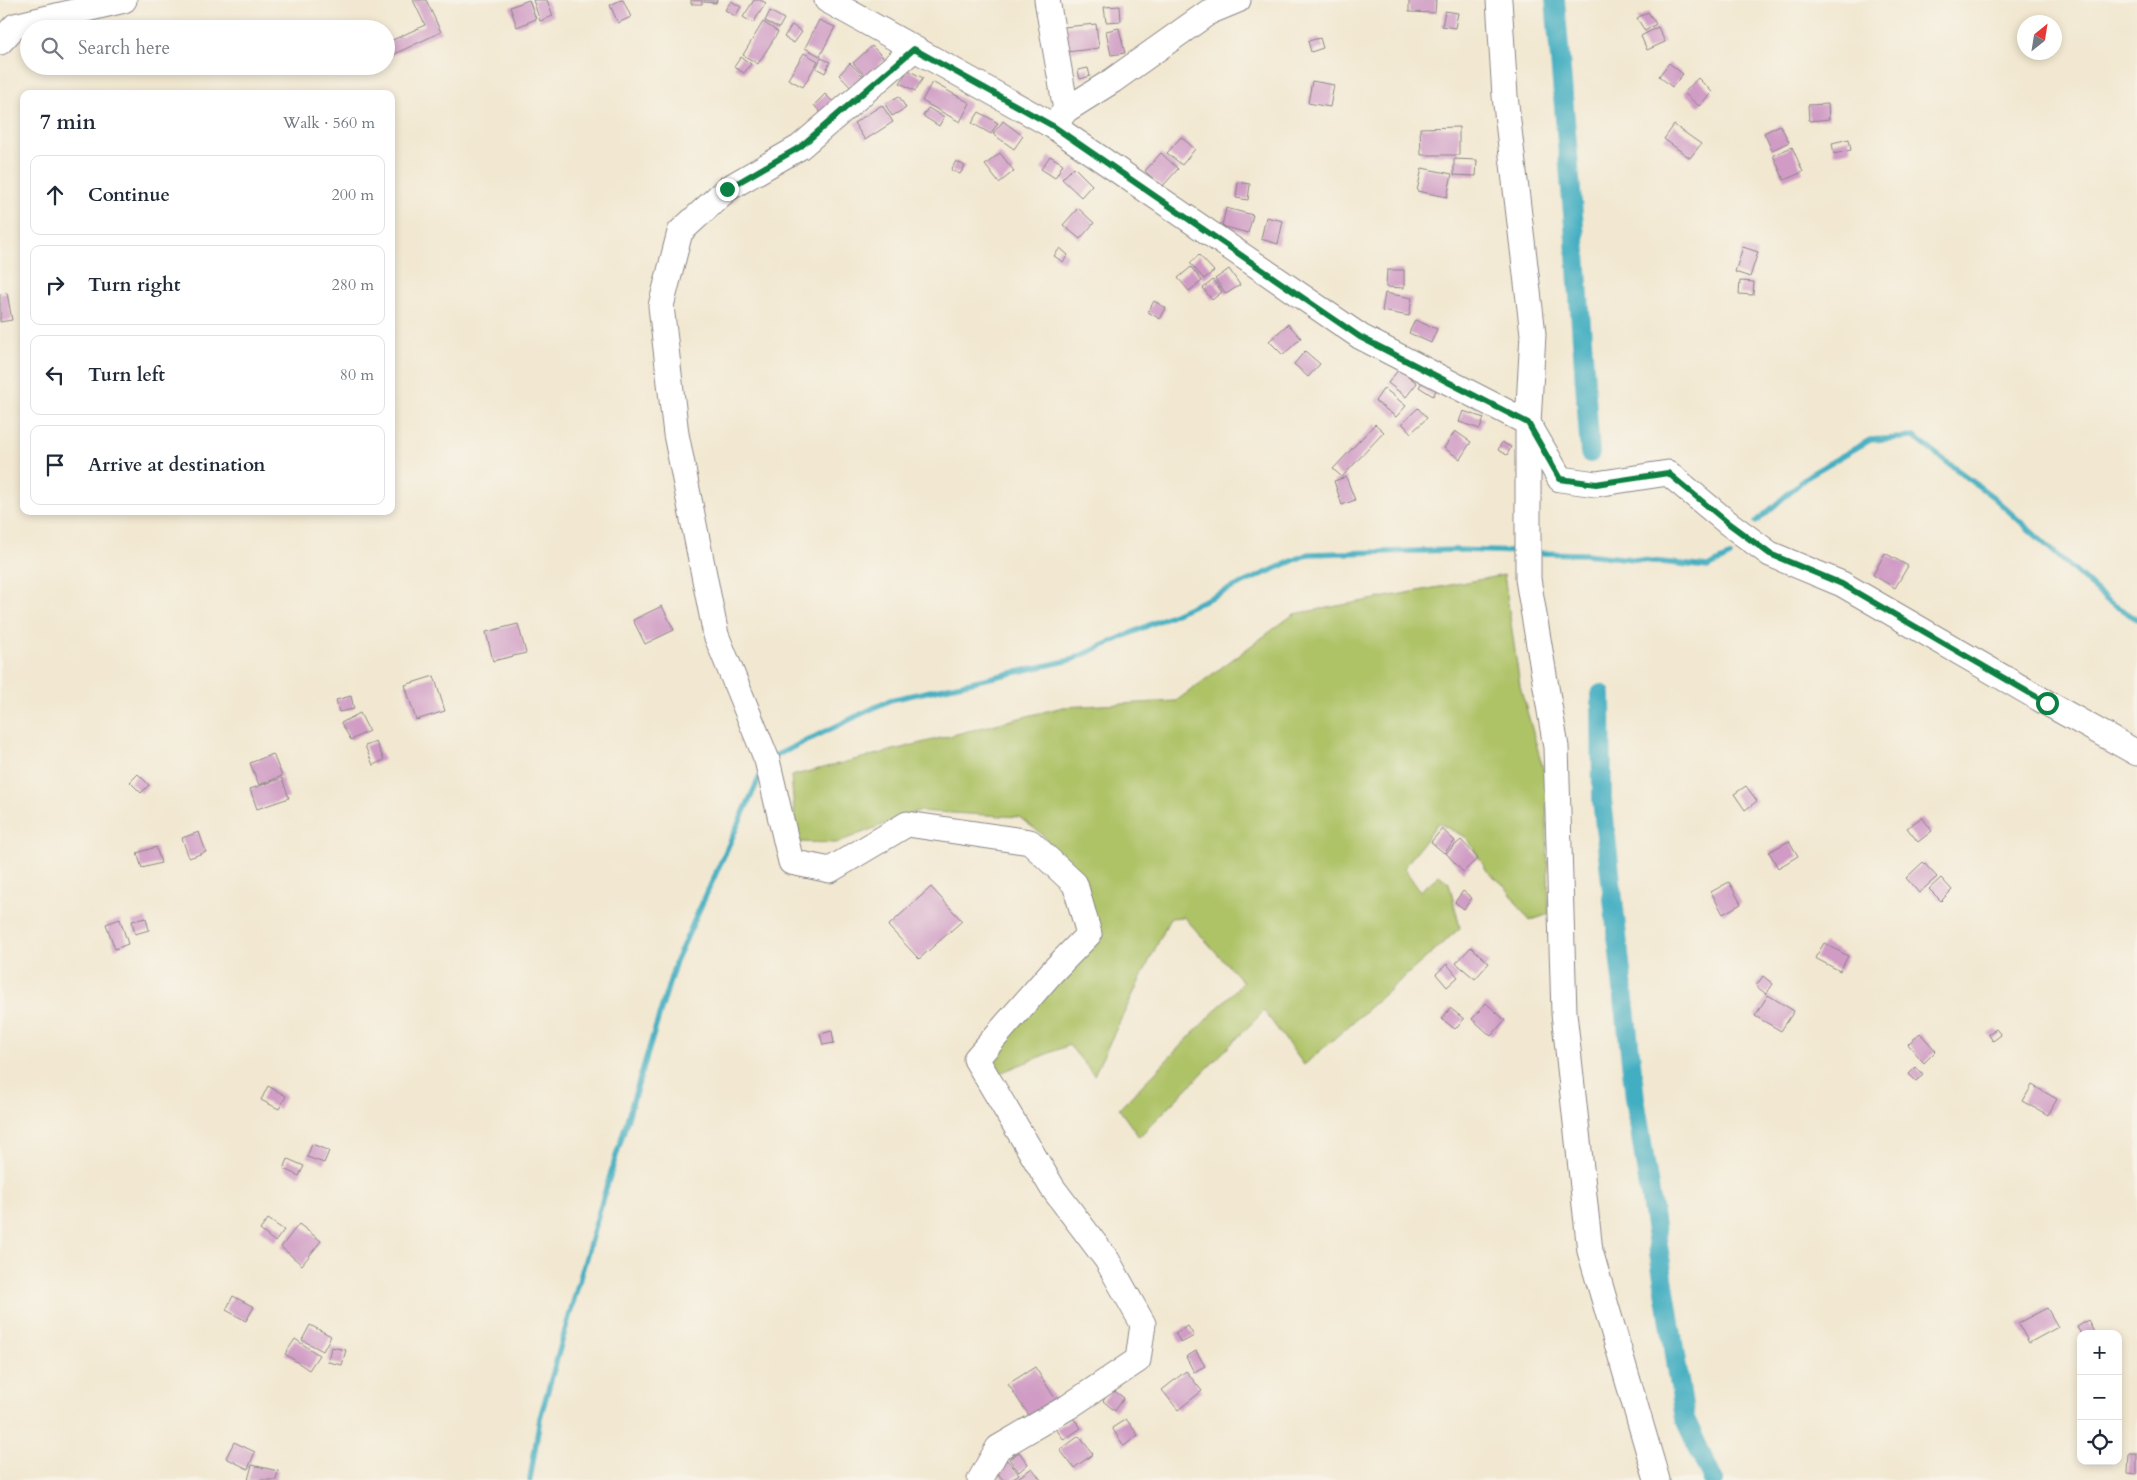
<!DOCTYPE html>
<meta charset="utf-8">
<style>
body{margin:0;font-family:Cardo,serif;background:#f6f6f7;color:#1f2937}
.controls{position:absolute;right:15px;bottom:15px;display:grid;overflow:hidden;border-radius:10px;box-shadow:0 2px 8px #0003}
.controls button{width:45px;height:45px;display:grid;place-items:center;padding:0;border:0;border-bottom:1px solid #e0e1e3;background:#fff;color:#1f2937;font:25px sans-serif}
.compass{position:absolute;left:2017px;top:15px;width:45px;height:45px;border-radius:50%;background:#fff;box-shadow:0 2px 8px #0003;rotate:30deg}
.stop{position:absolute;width:15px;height:15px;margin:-11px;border:4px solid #0b8043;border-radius:50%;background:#fff}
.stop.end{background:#0b8043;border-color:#fff;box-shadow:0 1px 5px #0008}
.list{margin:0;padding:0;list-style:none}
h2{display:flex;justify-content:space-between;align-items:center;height:65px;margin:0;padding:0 20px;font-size:21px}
h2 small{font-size:16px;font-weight:400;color:#747a83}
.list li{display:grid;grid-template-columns:32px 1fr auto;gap:15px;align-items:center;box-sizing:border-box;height:80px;margin:0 10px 10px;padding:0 10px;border:1px solid #e0e1e3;border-radius:10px}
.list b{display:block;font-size:19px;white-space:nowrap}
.list em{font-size:16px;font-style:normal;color:#747a83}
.icon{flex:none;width:28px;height:28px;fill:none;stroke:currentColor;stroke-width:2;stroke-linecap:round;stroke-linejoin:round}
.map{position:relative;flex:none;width:2137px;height:1480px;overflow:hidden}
.search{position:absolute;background:#fff;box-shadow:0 2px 8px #0003;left:20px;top:20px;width:375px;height:55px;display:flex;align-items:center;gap:12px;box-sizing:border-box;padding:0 18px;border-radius:28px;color:#747a83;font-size:19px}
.panel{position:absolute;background:#fff;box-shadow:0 2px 8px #0003;left:20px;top:90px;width:375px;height:425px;border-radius:10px}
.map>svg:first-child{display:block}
.green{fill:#aec266;stroke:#687250}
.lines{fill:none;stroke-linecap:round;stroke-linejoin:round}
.stream{stroke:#43aec1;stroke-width:5.5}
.canal{stroke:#43aec1;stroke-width:20}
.building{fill:#d09cc5}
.minor-casing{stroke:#8a8586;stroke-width:27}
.minor{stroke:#fff;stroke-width:25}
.route{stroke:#0b8043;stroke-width:6}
</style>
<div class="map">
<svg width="2137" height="1480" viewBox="0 0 2137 1480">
<rect width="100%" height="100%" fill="#f7f3e8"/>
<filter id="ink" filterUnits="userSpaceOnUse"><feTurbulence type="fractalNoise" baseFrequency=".02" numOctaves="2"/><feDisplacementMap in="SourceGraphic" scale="10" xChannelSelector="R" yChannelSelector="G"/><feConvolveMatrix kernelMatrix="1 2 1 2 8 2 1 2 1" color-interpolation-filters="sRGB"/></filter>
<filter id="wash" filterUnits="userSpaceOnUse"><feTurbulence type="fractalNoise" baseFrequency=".0096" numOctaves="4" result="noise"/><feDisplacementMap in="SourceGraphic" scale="20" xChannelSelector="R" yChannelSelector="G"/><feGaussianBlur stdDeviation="1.12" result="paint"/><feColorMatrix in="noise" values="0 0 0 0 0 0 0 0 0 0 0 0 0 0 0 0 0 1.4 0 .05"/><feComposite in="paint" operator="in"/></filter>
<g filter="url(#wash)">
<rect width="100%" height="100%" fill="#f2e8d1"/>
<path class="green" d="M 1504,575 L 1520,686 L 1546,779 L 1549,914 L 1529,921 L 1505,886 L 1487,871 L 1467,838 L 1438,823 L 1404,868 L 1420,891 L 1439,875 L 1449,883 L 1460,928 L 1304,1065 L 1264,1011 L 1139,1137 L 1119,1109 L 1243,982 L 1184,917 L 1170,918 L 1094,1075 L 1069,1045 L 990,1077 L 983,1058 L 1096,936 L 1080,886 L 1043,835 L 1019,817 L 918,811 L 836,843 L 797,842 L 791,776 L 1063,707 L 1176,701 L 1294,614 Z"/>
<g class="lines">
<path class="stream" d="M 1756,522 L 1809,475 L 1870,440 L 1914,437 L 1993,497 L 2109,602 L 2137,619
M 1535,553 L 1585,554 L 1708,567 L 1730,556
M 773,757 L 890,700 L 1071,660 L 1308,554 L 1455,550 L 1523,552
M 530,1480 L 540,1418 L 601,1205 L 676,961 L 761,774"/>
<path class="canal" d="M 1555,0 L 1574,226 L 1590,453
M 1601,694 L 1602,800 L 1635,1098 L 1685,1419 L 1713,1480"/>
</g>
<g id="blocks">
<path class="building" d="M 413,0 L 426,0 L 441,32 L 386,58 L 386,43 L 425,25 Z
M 529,0 L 536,19 L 517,27 L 510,7 Z
M 533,0 L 547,0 L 553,16 L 540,21 Z
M 621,0 L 623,0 L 631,17 L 618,23 L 610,5 Z
M 691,0 L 702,0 L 702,4 L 691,4 Z
M 704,0 L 717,0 L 716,3 L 704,2 Z
M 754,0 L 760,0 L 766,3 L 753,23 L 743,17 Z
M 1409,0 L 1436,0 L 1435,13 L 1409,12 Z
M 731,1 L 741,7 L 735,16 L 725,10 Z
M 1120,6 L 1121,21 L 1106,22 L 1104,7 Z
M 770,11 L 784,19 L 779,28 L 765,21 Z
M 1445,11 L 1458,13 L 1455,28 L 1442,26 Z
M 1648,12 L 1656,24 L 1645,31 L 1637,18 Z
M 819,20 L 835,27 L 820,56 L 805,48 Z
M 763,22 L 778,32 L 758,64 L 743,55 Z
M 1096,24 L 1099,48 L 1067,52 L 1064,27 Z
M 792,25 L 802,32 L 794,43 L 784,37 Z
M 1658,27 L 1665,42 L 1647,50 L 1641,36 Z
M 1119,28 L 1125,53 L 1111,55 L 1106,31 Z
M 1320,38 L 1323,48 L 1311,52 L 1308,41 Z
M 872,46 L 885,59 L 866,77 L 853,63 Z
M 804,53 L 818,61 L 803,87 L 788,79 Z
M 741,57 L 751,64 L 744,73 L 734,67 Z
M 821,58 L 830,62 L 825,73 L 816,68 Z
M 850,63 L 867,80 L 855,92 L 839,75 Z
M 1669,63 L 1683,74 L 1672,87 L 1659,76 Z
M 1088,68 L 1090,76 L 1080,79 L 1078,70 Z
M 908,70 L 923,78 L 915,91 L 900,83 Z
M 1698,78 L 1712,92 L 1699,106 L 1684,93 Z
M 1312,81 L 1334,85 L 1330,107 L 1308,103 Z
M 932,82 L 970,103 L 960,122 L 922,101 Z
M 825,94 L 838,107 L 826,119 L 814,105 Z
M 899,96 L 906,108 L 892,116 L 885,104 Z
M 1828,104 L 1829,119 L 1809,121 L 1808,105 Z
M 882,105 L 893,122 L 865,140 L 854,123 Z
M 928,108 L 944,117 L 939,126 L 923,116 Z
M 979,112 L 998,123 L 991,134 L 972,123 Z
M 1003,121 L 1023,136 L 1014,149 L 993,134 Z
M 1674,125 L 1701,144 L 1690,158 L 1664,139 Z
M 1780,125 L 1789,142 L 1772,150 L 1764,133 Z
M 1459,127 L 1459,155 L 1421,155 L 1420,128 Z
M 1181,137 L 1195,149 L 1182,165 L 1167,153 Z
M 1849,139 L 1851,150 L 1834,154 L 1832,143 Z
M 1792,147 L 1803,172 L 1784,180 L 1773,155 Z
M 1000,153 L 1014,171 L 999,183 L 985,165 Z
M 1161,153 L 1178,169 L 1162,187 L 1145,171 Z
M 1050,156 L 1063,164 L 1055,178 L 1041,169 Z
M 1454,159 L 1477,160 L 1476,176 L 1454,175 Z
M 956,161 L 965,166 L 960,174 L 951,170 Z
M 1074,167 L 1092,185 L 1081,197 L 1062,179 Z
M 1422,168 L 1452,174 L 1447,197 L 1417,191 Z
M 1238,182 L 1250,184 L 1248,200 L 1236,198 Z
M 1078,208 L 1094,223 L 1080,239 L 1063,225 Z
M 1226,208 L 1253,215 L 1248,233 L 1222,226 Z
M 1266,217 L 1283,221 L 1278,244 L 1261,239 Z
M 1743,247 L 1758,252 L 1750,277 L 1735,272 Z
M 1060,248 L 1068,255 L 1063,262 L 1054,256 Z
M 1199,255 L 1214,271 L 1204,279 L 1190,263 Z
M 1191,267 L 1202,281 L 1189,291 L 1178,278 Z
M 1229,269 L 1240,285 L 1226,294 L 1215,279 Z
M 1387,270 L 1404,270 L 1404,288 L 1386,287 Z
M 1213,280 L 1222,292 L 1212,300 L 1203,288 Z
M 1740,281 L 1754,282 L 1753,295 L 1739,294 Z
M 7,293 L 12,320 L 0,322 L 0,294 Z
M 1385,293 L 1412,298 L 1409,316 L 1382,311 Z
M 1154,301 L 1166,308 L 1160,319 L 1148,312 Z
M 1415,320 L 1437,329 L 1431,343 L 1409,333 Z
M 1288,324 L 1301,338 L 1283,355 L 1269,341 Z
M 1305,351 L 1320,364 L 1308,377 L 1294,364 Z
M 1399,369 L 1417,383 L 1406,397 L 1388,383 Z
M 1424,379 L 1438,387 L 1433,396 L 1419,387 Z
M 1384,388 L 1406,406 L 1396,417 L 1375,401 Z
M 1418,408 L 1427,418 L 1411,433 L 1402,423 Z
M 1463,411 L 1484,418 L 1480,429 L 1459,422 Z
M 1375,424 L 1384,432 L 1342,477 L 1333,469 Z
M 1455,431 L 1471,442 L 1460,459 L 1444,448 Z
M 1502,442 L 1511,447 L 1507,455 L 1498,450 Z
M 1346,477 L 1355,500 L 1342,505 L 1334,481 Z
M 1885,553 L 1908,566 L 1895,588 L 1873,575 Z
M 662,606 L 674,630 L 645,644 L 633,620 Z
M 518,624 L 526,653 L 493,661 L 486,632 Z
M 434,676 L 445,711 L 416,720 L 405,685 Z
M 351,696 L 354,709 L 339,712 L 336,700 Z
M 360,713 L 369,731 L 351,740 L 341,723 Z
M 376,742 L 384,760 L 373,765 L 365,746 Z
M 273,754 L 282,776 L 259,785 L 250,763 Z
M 138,774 L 149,785 L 141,793 L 130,782 Z
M 282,778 L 289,798 L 257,809 L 250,789 Z
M 1746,786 L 1757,801 L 1745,810 L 1734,794 Z
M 1922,817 L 1932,831 L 1918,842 L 1907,828 Z
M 1442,829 L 1455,841 L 1444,853 L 1431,842 Z
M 199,832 L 206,852 L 189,858 L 182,838 Z
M 1461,840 L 1478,858 L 1463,872 L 1446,853 Z
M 1789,841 L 1798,856 L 1778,868 L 1769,852 Z
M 156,847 L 161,863 L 142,868 L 137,853 Z
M 1923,862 L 1937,877 L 1919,893 L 1906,878 Z
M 1941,878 L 1952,890 L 1941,901 L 1929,889 Z
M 1729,882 L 1741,904 L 1723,914 L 1711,892 Z
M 931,887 L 962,921 L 919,959 L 888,926 Z
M 1463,891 L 1472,898 L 1464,909 L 1455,902 Z
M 146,918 L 149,930 L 135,934 L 132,921 Z
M 120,919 L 128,944 L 115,949 L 106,924 Z
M 1824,943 L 1848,956 L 1840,971 L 1815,958 Z
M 1471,947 L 1489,963 L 1475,979 L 1456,963 Z
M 1447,964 L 1458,977 L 1447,987 L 1436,974 Z
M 1763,976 L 1773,984 L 1766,994 L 1756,986 Z
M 1768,995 L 1794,1011 L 1781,1031 L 1755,1016 Z
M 1486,1003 L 1505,1020 L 1491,1036 L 1472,1019 Z
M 1450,1008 L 1464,1019 L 1455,1029 L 1442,1019 Z
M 1996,1029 L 2001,1035 L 1993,1041 L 1988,1034 Z
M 832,1031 L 834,1043 L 823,1045 L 820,1034 Z
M 1920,1033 L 1936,1051 L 1924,1063 L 1908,1044 Z
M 1916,1067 L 1923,1075 L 1916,1081 L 1909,1074 Z
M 2032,1085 L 2057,1099 L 2048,1115 L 2023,1101 Z
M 268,1086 L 286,1096 L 279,1109 L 261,1100 Z
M 312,1144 L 329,1151 L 324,1163 L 307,1157 Z
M 288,1159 L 304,1166 L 299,1176 L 284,1169 Z
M 268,1219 L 284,1230 L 275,1242 L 260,1230 Z
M 299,1224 L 321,1241 L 302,1265 L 281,1247 Z
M 233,1296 L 254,1307 L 246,1321 L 226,1310 Z
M 2047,1308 L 2058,1327 L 2029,1343 L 2018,1323 Z
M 2088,1320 L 2094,1331 L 2088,1334 L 2081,1334 L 2077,1327 Z
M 310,1325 L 331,1336 L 323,1351 L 302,1340 Z
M 1188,1326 L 1194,1336 L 1181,1343 L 1175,1333 Z
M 295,1339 L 319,1355 L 309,1370 L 285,1354 Z
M 331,1347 L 346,1350 L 342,1365 L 328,1362 Z
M 1196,1351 L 1205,1366 L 1194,1372 L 1186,1357 Z
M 1035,1367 L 1056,1400 L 1030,1417 L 1008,1384 Z
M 1186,1371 L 1202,1391 L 1178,1410 L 1162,1390 Z
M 1112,1389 L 1124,1398 L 1115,1411 L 1103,1401 Z
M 1073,1418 L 1081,1428 L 1064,1440 L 1056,1429 Z
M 1126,1419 L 1138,1435 L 1124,1446 L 1112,1428 Z
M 1079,1436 L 1093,1454 L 1074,1468 L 1060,1450 Z
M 234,1442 L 255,1452 L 248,1469 L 226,1458 Z
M 1019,1452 L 1028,1464 L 1019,1472 L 1009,1459 Z
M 2129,1454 L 2137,1454 L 2137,1474 L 2128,1473 Z
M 1007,1460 L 1019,1474 L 1011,1480 L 1003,1480 L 995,1470 Z
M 252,1465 L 278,1471 L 276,1480 L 248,1480 Z
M 1032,1468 L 1041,1480 L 1015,1480 Z"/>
</g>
</g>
<g filter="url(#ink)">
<use href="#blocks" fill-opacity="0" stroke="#8a8586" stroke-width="1"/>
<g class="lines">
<defs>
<path id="minor" d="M 827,0 L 1053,126 L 1361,337 L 1528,423 L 1560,479 L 1596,484 L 1668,473 L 1728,523 L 1770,554 L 1842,584 L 2047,703 L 2137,753
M 1047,0 L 1066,110
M 1499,0 L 1505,96 L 1533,334 L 1528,423 L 1528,579 L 1556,747 L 1564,1013 L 1590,1251 L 1657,1480
M 0,42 L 15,26 L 124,0
M 914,49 L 800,147 L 727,189 L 680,232 L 661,306 L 676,434 L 716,635 L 767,760 L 791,862 L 830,870 L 907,824 L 1030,842 L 1075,884 L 1089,934 L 1052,972 L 976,1059 L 1052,1187 L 1107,1260 L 1143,1324 L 1138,1360 L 1068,1407 L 998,1448 L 980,1480
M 1053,126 L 1066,110 L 1112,81 L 1209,12 L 1238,0"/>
</defs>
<use href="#minor" class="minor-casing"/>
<use href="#minor" class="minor"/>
</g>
</g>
<g class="lines" filter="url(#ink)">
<path class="route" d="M 727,189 L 800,147 L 914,49 L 1053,126 L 1360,337 L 1528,423 L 1560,479 L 1596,484 L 1668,473 L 1728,523 L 1770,554 L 1842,584 L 2047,703"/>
</g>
</svg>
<div class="controls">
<button>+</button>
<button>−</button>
<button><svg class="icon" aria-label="locate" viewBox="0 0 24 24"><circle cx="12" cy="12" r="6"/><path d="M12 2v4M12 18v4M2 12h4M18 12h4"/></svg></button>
</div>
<svg class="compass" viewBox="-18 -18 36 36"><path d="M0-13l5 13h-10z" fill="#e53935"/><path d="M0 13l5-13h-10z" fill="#747a83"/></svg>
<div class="stop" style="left:2047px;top:703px"></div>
<div class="stop end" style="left:727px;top:189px"></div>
<div class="search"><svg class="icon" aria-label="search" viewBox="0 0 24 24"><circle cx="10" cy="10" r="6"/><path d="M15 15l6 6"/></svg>Search here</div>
<section class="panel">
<h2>7 min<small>Walk · 560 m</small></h2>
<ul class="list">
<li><svg class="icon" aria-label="ahead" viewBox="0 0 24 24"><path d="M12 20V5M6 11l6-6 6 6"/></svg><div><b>Continue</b></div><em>200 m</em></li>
<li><svg class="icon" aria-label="right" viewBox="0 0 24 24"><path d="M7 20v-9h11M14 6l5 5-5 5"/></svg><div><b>Turn right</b></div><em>280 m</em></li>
<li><svg class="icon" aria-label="left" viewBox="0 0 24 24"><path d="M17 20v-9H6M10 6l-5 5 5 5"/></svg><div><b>Turn left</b></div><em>80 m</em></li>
<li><svg class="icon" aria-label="arrive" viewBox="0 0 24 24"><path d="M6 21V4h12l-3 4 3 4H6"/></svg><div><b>Arrive at destination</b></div></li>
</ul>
</section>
</div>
